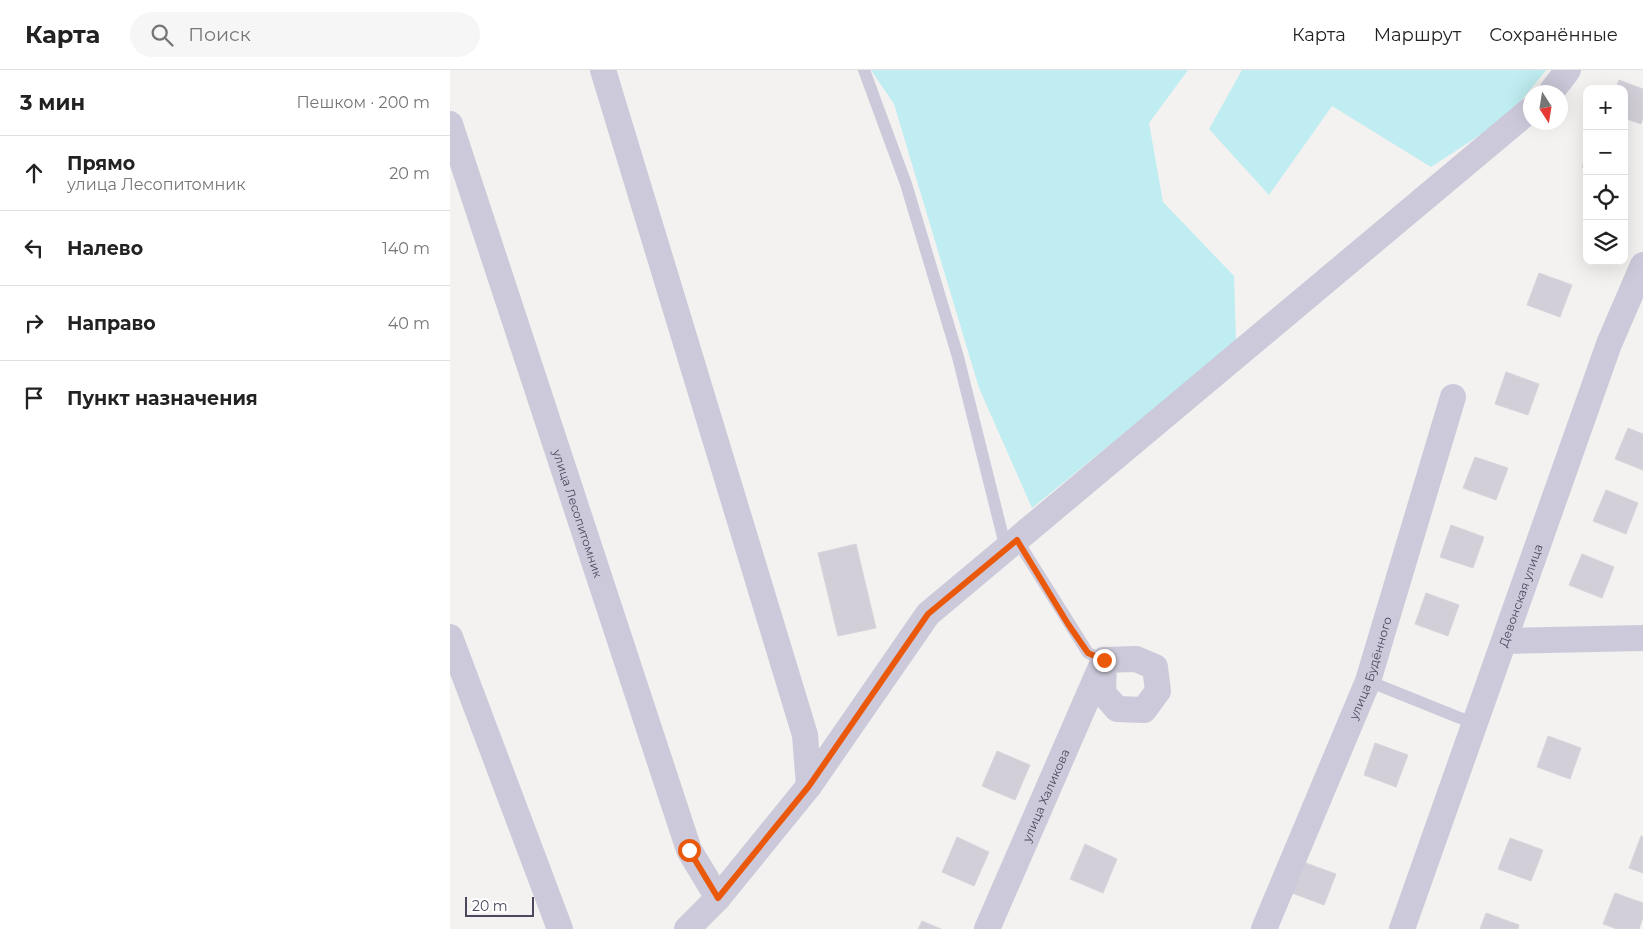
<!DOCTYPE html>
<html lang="ru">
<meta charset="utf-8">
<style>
body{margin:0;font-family:Montserrat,sans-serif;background:#f6f6f6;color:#222}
.controls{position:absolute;right:15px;top:15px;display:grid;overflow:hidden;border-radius:10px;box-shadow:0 5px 20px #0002}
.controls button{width:45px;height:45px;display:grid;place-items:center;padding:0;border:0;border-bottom:1px solid #e0e0e0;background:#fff;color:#222;font:25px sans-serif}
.compass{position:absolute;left:1073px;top:15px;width:45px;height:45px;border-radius:50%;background:#fff;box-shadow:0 5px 20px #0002;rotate:168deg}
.scale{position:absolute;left:15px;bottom:12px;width:69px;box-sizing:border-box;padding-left:5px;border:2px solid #4b485e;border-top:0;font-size:14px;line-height:18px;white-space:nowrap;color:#4b485e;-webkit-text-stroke:4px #fff;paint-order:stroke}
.stop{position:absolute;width:15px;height:15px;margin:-11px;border:4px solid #ea580c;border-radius:50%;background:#fff}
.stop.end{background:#ea580c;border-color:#fff;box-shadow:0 1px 5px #0008}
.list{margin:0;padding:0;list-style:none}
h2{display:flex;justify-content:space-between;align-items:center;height:65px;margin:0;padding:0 20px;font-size:21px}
h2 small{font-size:16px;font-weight:400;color:#767676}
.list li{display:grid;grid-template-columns:32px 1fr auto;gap:15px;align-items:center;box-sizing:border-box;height:75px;padding:0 20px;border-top:1px solid #e0e0e0}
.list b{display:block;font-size:19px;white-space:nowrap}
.list p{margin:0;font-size:16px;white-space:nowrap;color:#767676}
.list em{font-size:16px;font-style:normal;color:#767676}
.icon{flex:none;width:28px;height:28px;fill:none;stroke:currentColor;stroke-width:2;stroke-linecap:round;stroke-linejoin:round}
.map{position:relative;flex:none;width:1193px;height:859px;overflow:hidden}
header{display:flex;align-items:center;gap:30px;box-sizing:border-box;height:70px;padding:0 25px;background:#fff;border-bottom:1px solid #e0e0e0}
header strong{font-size:24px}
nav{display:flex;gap:28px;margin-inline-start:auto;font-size:18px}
.search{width:350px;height:45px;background:#f6f6f6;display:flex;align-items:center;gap:12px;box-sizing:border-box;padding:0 18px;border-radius:28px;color:#767676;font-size:19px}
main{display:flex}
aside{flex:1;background:#fff}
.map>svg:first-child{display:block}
.green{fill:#bfedf1}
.building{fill:#d2cfd8;stroke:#d7d4dc}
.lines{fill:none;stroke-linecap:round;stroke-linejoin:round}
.service{stroke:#cccada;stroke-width:12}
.minor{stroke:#cccada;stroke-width:26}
.route{stroke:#ea580c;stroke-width:6}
.labels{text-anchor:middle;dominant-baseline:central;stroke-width:4;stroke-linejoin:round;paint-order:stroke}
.street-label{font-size:12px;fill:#4b485e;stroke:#fff}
</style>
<header>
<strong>Карта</strong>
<div class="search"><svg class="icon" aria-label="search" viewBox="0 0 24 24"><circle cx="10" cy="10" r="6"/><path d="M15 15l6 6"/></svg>Поиск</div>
<nav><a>Карта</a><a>Маршрут</a><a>Сохранённые</a></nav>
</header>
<main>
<aside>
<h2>3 мин<small>Пешком · 200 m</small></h2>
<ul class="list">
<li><svg class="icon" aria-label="ahead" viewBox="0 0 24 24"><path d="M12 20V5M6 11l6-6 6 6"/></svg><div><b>Прямо</b><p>улица Лесопитомник</p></div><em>20 m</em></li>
<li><svg class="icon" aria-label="left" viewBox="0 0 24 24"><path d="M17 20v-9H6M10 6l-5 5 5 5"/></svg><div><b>Налево</b></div><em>140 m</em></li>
<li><svg class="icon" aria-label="right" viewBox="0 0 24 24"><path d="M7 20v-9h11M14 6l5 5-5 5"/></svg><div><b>Направо</b></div><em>40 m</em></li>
<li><svg class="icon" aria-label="arrive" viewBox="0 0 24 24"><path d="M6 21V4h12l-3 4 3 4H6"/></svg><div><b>Пункт назначения</b></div></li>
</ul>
</aside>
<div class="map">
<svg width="1193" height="859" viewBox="0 0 1193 859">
<rect width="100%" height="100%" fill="#f3f2f0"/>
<path class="green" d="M 421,0 L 738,0 L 699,53 L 713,132 L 784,206 L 786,270 L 720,326 L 582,438 L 529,318 L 444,34 Z
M 792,0 L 1096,0 L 1059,46 L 981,97 L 882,36 L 819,125 L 759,59 Z"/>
<path class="building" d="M 1169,10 L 1193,19 L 1193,48 L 1191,54 L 1174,48 L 1174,19 L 1166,19 Z
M 1137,83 L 1137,99 L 1132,97 Z
M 1089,203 L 1122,215 L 1110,247 L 1077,235 Z
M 1056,302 L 1089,314 L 1078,345 L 1045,334 Z
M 1178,358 L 1193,364 L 1193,400 L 1165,389 Z
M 1025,387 L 1058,398 L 1046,430 L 1013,418 Z
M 1156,420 L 1188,433 L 1176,464 L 1143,451 Z
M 1001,455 L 1034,467 L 1023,498 L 990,487 Z
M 406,474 L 426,558 L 388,566 L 368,483 Z
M 1132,484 L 1164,497 L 1152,528 L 1119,515 Z
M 976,523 L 1009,535 L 998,566 L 965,554 Z
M 1098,666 L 1131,678 L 1120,709 L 1087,697 Z
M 925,673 L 958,685 L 946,717 L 914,705 Z
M 547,681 L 580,695 L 565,730 L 532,716 Z
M 1191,766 L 1193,767 L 1193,803 L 1179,798 Z
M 507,767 L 539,782 L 524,816 L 492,802 Z
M 1060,768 L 1093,780 L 1081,811 L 1048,799 Z
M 635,774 L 667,789 L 653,823 L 620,809 Z
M 853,792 L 886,804 L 874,835 L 842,823 Z
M 1165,823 L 1193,833 L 1193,847 L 1189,859 L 1167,859 L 1153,854 Z
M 1036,843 L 1069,855 L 1068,859 L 1030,859 Z
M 472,851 L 491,859 L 468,859 Z"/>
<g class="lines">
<path class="service" d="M 414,0 L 456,114 L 508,287 L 556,479
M 567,470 L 638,583 L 654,590
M 918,611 L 1025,654"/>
<g class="minor">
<path d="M 153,0 L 355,665 L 359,716 L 268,828 L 237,859"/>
<path d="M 1101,22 L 1118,0"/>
<path id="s1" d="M 0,54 L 239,780 L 268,828"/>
<path d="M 0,567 L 110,859"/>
<path d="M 1055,571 L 1193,568"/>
<path d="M 686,589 L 705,597 L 708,621 L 694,640 L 667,639 L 653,623 L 654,590 Z"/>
<path d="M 359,716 L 478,544 L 1080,40"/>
<path id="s2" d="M 537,859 L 654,590"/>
<path id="s3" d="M 814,859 L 918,611 L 1003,327"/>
<path id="s4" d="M 952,859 L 1159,274 L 1193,195"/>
</g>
</g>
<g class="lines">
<path class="route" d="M 239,780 L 268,828 L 359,716 L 478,544 L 567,470 L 618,554 L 638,583 L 654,590"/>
</g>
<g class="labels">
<g class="street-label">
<text stroke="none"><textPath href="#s1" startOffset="410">улица Лесопитомник</textPath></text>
<text stroke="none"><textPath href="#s4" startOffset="354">Девонская улица</textPath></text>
<text stroke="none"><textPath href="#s3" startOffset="282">улица Будённого</textPath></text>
<text stroke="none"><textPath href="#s2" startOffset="146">улица Халикова</textPath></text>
</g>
</g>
</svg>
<div class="controls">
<button>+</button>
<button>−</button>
<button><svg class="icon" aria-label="locate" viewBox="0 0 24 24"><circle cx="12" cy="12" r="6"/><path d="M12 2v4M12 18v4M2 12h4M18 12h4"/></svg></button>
<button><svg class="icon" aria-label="layers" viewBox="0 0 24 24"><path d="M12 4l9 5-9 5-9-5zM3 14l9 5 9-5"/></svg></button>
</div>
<svg class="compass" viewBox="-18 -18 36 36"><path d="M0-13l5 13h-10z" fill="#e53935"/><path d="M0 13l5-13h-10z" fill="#767676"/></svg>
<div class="scale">20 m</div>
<div class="stop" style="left:239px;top:780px"></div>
<div class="stop end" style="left:654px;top:590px"></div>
</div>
</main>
